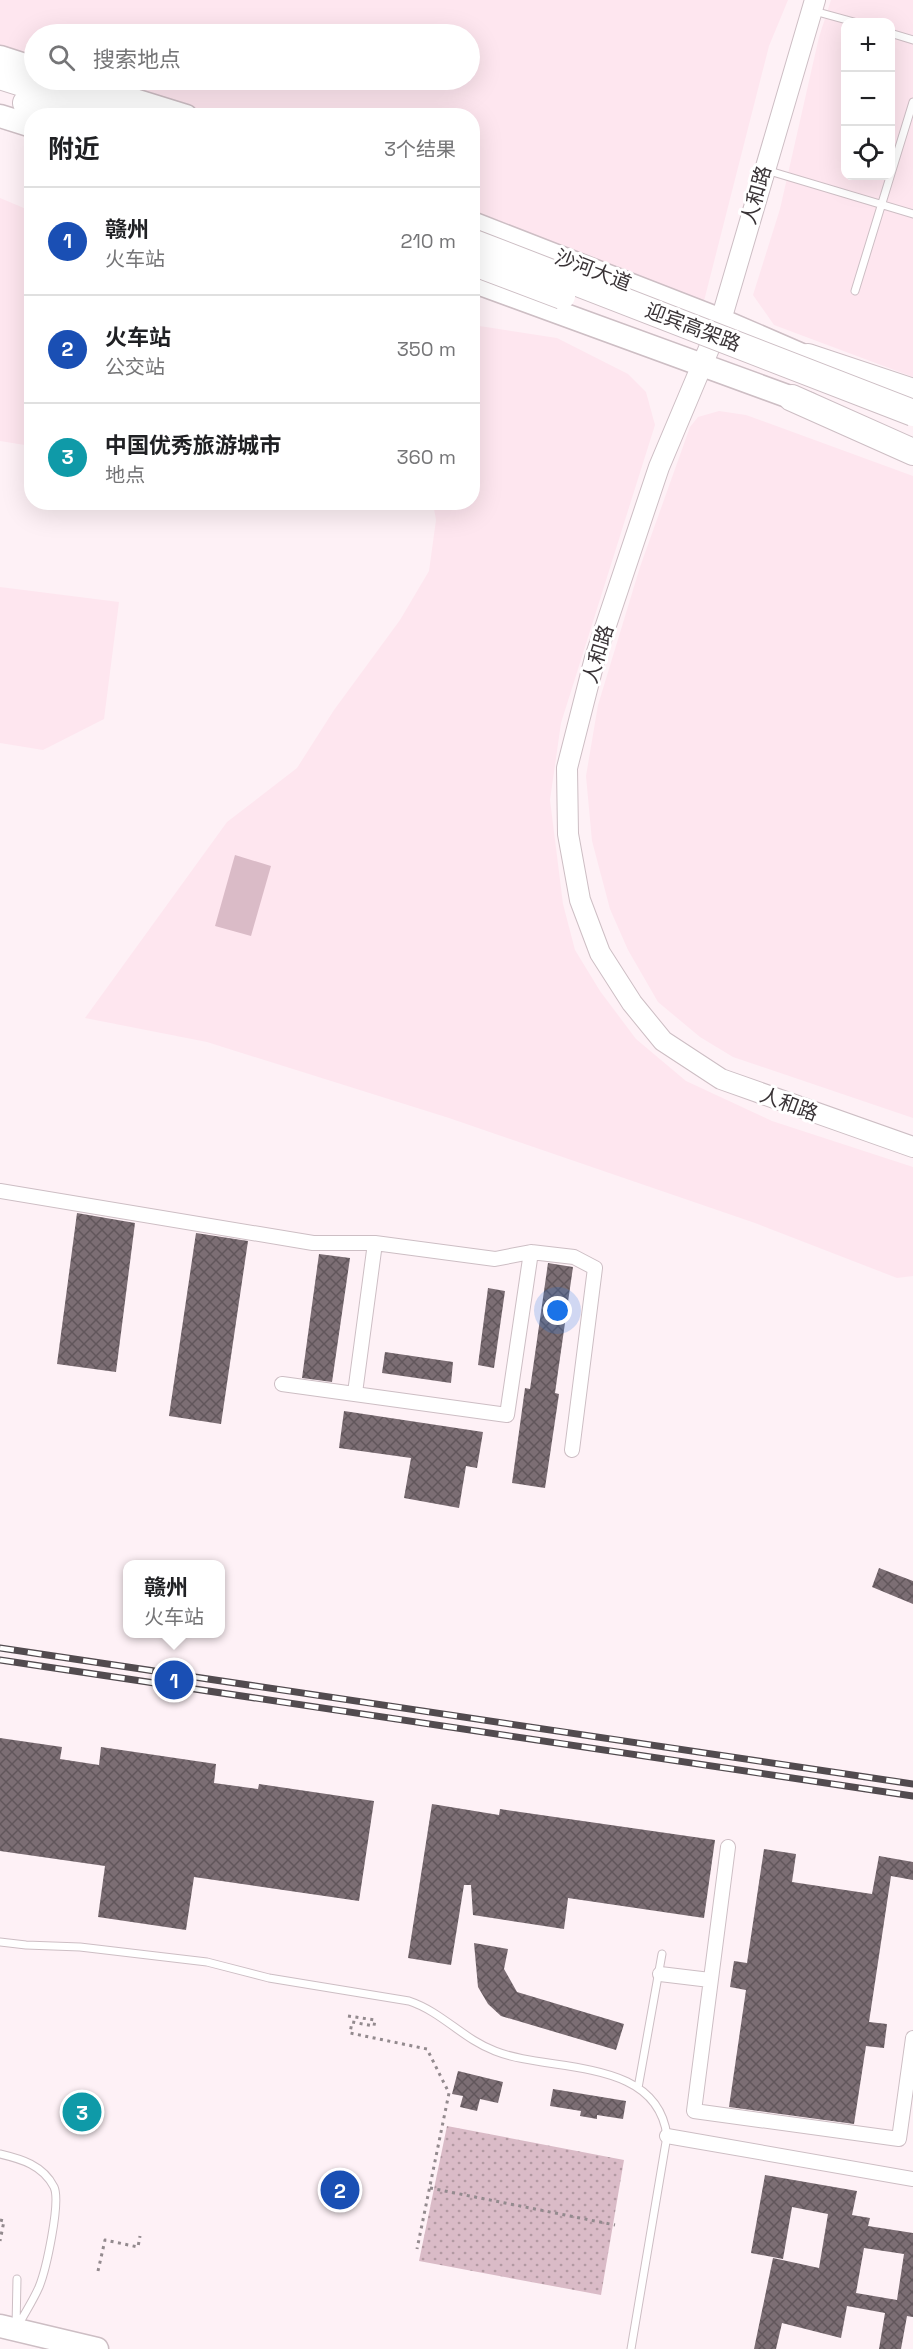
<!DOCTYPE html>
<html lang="zh">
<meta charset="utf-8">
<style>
body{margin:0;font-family:"Space Grotesk","Noto Sans SC",sans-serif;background:#f6f6f6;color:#202124}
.controls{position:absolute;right:18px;top:18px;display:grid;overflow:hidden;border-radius:12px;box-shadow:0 6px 24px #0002}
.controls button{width:54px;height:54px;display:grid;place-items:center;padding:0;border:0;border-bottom:2px solid #e0e0e0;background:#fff;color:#202124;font:30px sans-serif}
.you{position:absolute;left:558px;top:1311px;width:21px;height:21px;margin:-15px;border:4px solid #fff;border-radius:50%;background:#1a73e8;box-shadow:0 0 0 9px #1a73e833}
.badge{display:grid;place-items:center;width:39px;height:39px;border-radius:50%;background:#d93025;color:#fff;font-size:20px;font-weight:700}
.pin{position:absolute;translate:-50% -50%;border:3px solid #fff;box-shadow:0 2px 6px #0006}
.popup{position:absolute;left:123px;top:1560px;width:102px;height:78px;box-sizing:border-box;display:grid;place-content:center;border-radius:12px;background:#fff;filter:drop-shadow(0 2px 4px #0005);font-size:20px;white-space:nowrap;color:#757577}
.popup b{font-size:22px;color:#202124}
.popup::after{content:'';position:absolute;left:50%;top:100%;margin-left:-12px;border:12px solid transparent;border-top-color:#fff}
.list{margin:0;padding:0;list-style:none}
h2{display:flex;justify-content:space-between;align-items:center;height:78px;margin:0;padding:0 24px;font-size:26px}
h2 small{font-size:20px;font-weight:400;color:#757577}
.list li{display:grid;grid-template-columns:39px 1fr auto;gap:18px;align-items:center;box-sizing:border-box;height:108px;padding:0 24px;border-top:2px solid #e0e0e0}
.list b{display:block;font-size:22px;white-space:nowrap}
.list p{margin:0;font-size:20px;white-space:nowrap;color:#757577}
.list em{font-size:20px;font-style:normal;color:#757577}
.icon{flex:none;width:33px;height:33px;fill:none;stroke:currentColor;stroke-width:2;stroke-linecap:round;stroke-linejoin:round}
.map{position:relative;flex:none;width:913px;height:2349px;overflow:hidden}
.search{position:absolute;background:#fff;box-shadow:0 6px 24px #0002;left:24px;top:24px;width:456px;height:66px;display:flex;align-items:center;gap:15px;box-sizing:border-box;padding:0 21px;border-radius:33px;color:#757577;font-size:22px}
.panel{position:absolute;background:#fff;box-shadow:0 6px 24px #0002;left:24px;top:108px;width:456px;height:402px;border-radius:24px}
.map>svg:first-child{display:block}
.built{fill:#fee6ef;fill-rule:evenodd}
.park{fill:url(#park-dots)}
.pitch{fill:#dabbc7}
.building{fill:url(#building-cross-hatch);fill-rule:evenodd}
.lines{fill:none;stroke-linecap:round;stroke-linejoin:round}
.lane-casing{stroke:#cdbec4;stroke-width:9}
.street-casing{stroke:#cdbec4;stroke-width:16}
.secondary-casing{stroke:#cdbec4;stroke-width:22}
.primary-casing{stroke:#cdbec4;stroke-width:25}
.highway-casing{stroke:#cdbec4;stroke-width:28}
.path{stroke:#938a8e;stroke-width:3;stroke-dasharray:3 4.5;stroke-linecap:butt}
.lane{stroke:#fff;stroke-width:7}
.street{stroke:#fff;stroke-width:14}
.secondary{stroke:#fff;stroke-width:20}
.primary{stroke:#fff;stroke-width:22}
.highway{stroke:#fff;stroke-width:26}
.rail-casing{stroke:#524b4f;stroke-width:7}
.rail{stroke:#fff;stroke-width:4.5;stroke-dasharray:14;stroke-linecap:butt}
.highway-bridge-casing{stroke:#cdbec4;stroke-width:28;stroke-linecap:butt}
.highway-bridge{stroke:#fff;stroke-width:26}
.labels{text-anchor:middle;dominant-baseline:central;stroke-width:6;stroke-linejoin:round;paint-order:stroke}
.street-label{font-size:20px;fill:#393336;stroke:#fff}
</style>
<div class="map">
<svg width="913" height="2349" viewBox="0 0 913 2349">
<defs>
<pattern id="park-dots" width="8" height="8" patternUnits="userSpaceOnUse" patternTransform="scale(1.5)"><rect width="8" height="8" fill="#dabbc7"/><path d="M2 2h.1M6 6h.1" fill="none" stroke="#b299a2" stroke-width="1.8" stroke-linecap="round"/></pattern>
<pattern id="building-cross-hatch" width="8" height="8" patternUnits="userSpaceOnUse" patternTransform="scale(1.5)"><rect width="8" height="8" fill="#7c6e74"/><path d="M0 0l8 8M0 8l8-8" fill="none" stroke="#61565b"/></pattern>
</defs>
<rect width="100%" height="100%" fill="#fef1f6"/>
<path class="built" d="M 0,0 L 788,0 L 769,46 L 704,301 L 473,221 L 472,116 L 209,115 L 86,80 L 470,80 L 470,34 L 34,34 L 34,64 L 0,54 Z
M 831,0 L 913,0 L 913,377 L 774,325 L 753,295 L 780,209 L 819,37 ZM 846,22 L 890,22 L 890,176 L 846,176 Z
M 0,198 L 31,211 L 31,446 L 0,441 Z
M 473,325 L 557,338 L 628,374 L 646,392 L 655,425 L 561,723 L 550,800 L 563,904 L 575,950 L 600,991 L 636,1039 L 686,1081 L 772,1121 L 913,1167 L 913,1276 L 897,1278 L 755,1223 L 449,1118 L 207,1042 L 85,1018 L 227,822 L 297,768 L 334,710 L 400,620 L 429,571 L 436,520 L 433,503 L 472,502 Z
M 719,411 L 746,415 L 913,476 L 913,1118 L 733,1057 L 700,1037 L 658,1002 L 628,950 L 610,909 L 592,841 L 586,776 L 598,705 L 640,567 L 690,427 L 698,417 Z
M 0,587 L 119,602 L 104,719 L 43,750 L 0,743 Z"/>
<path class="park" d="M 447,2126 L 624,2160 L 601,2295 L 419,2261 Z"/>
<path class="pitch" d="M 235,855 L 271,866 L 251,936 L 215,926 Z"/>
<path class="building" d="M 77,1213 L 135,1223 L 116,1372 L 57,1364 Z
M 196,1233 L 248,1241 L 221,1424 L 169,1416 Z
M 319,1254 L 350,1258 L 332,1382 L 302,1378 Z
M 548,1263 L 573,1267 L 555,1393 L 559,1394 L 545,1488 L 512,1483 L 525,1388 L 530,1389 Z
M 488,1288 L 505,1291 L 494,1368 L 478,1365 Z
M 385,1352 L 453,1362 L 451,1383 L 382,1373 Z
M 344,1411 L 483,1432 L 477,1468 L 466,1466 L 459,1508 L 404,1498 L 411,1458 L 339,1448 Z
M 879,1568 L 913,1581 L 913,1604 L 872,1587 Z
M 0,1738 L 62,1747 L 60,1759 L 99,1765 L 101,1747 L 216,1764 L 214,1783 L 258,1789 L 259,1784 L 374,1801 L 359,1901 L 194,1877 L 186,1930 L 98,1917 L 105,1866 L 0,1851 Z
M 432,1804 L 499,1815 L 500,1809 L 715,1840 L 704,1918 L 568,1898 L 564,1929 L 473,1915 L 471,1885 L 464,1885 L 451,1965 L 408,1958 Z
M 764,1849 L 796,1854 L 792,1882 L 872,1894 L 879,1856 L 913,1862 L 913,1880 L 891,1876 L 869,2022 L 887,2024 L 884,2048 L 866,2046 L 854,2124 L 729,2107 L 746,1990 L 730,1987 L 734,1961 L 747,1963 Z
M 474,1943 L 508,1949 L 504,1969 L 517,1992 L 624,2024 L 616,2050 L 501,2016 L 488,2004 L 478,1987 Z
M 458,2071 L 503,2082 L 498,2103 L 480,2099 L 477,2111 L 460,2107 L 463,2096 L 452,2094 Z
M 553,2089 L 626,2101 L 623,2119 L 597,2115 L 597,2119 L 580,2116 L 581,2111 L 550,2106 Z
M 765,2175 L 857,2191 L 852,2215 L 870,2218 L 868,2226 L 913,2233 L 913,2317 L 907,2316 L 901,2349 L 879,2349 L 885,2313 L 847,2306 L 841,2338 L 782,2323 L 776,2349 L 754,2349 L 773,2258 L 819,2268 L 828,2214 L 792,2207 L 783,2259 L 751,2253 ZM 864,2248 L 904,2254 L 897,2300 L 856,2293 Z"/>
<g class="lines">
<defs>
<path id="lane" d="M 814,11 L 854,22
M 890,33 L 913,40
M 766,170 L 913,214
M 855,291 L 913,102
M 0,1942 L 26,1945 L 80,1947 L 207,1962 L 269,1978 L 409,2001 C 442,2012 463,2039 495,2051 C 550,2073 657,2056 667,2136 L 631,2349
M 638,2088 L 662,1954
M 0,2154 C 21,2159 43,2165 54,2187 C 61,2202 46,2270 39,2287 C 33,2301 24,2314 17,2328
M 16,2327 L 17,2279"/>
<path id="street" d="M 0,1191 L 313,1243 L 375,1243 L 495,1259 L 531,1252 L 574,1257 L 595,1268 L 572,1450
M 282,1384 L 507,1415 L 531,1252
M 355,1393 L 375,1243
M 728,1847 L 694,2111 L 899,2139 L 913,2038
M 660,1974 L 710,1980
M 667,2136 L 913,2179"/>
<path id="secondary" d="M 815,0 L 721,320 L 659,467 L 595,658 L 567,768 L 568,834 L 580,900 L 600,953 L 632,1003 L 663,1041 L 721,1079 L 913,1147"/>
<path id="primary" d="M 0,57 L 34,68
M 70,80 L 186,116
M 0,116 L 32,126
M 472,223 L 721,320 L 825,365
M 472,281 L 809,404
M 0,2326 L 97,2349"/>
<path id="highway" d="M 0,76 L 126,116
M 26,103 L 66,116
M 808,357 L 913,392
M 792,398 L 913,452"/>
</defs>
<use href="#lane" class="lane-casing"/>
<use href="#street" class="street-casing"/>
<use href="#secondary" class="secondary-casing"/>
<use href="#primary" class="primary-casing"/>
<use href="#highway" class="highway-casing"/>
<path class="path" d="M 348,2016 L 375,2020 L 374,2026 L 352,2022 L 350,2033 L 427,2049 L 449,2093 L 417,2249
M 430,2188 L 615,2225
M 0,2220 L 4,2221 L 0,2241
M 98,2271 L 105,2240 L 138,2247 L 140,2236"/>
<use href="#lane" class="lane"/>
<use href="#street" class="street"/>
<use href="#secondary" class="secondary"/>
<use href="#primary" class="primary"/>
<use href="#highway" class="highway"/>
<defs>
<path id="rail" d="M 0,1648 L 913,1784
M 0,1660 L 913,1796"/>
</defs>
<use href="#rail" class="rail-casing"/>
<use href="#rail" class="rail"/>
<defs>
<path id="highway-bridge" d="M 472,242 L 913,413
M 472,262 L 562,296"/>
</defs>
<use href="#highway-bridge" class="highway-bridge-casing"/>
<use href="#highway-bridge" class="highway-bridge"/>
</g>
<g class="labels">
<g class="street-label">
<text transform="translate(756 195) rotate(-74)">人和路</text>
<text transform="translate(593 270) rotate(21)">沙河大道</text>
<text transform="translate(693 327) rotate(21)">迎宾高架路</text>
<text transform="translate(598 654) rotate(-73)">人和路</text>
<text transform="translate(789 1104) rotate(20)">人和路</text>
</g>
</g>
</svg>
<div class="controls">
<button>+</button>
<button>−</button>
<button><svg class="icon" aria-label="locate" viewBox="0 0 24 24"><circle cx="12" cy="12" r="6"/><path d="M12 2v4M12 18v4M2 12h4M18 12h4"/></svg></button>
</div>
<div class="you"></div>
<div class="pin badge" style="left:174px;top:1680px;background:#1a4fb4">1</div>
<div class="popup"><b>赣州</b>火车站</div>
<div class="pin badge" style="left:340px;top:2190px;background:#1a4fb4">2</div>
<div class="pin badge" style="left:82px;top:2112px;background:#0f9aa8">3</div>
<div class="search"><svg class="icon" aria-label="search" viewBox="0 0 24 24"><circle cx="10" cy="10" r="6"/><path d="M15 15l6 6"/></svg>搜索地点</div>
<section class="panel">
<h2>附近<small>3个结果</small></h2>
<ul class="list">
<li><span class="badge" style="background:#1a4fb4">1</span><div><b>赣州</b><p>火车站</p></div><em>210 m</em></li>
<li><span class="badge" style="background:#1a4fb4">2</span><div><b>火车站</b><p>公交站</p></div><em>350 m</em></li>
<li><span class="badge" style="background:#0f9aa8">3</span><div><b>中国优秀旅游城市</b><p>地点</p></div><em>360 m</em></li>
</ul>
</section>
</div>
